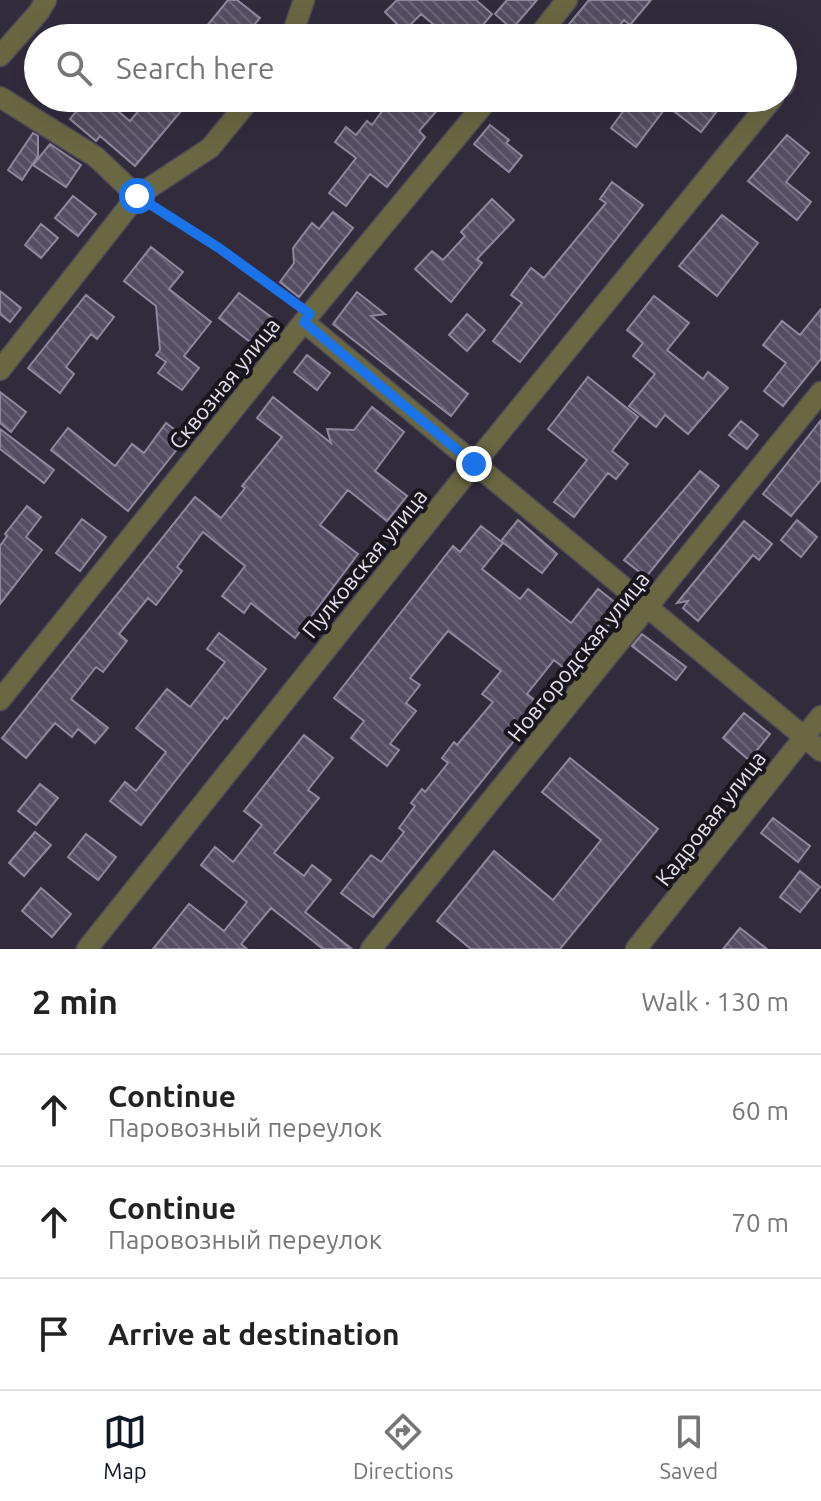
<!DOCTYPE html>
<meta charset="utf-8">
<style>
body{margin:0;font-family:Ubuntu,sans-serif;background:#f6f6f6;color:#222}
.stop{position:absolute;width:24px;height:24px;margin:-18px;border:6px solid #1a73e8;border-radius:50%;background:#fff}
.stop.end{background:#1a73e8;border-color:#fff;box-shadow:0 2px 8px #0008}
.list{margin:0;padding:0;list-style:none}
h2{display:flex;justify-content:space-between;align-items:center;height:104px;margin:0;padding:0 32px;font-size:34px}
h2 small{font-size:26px;font-weight:400;color:#767676}
.list li{display:grid;grid-template-columns:52px 1fr auto;gap:24px;align-items:center;box-sizing:border-box;height:112px;padding:0 32px;border-top:2px solid #e0e0e0}
.list b{display:block;font-size:30px;white-space:nowrap}
.list p{margin:0;font-size:26px;white-space:nowrap;color:#767676}
.list em{font-size:26px;font-style:normal;color:#767676}
.icon{flex:none;width:44px;height:44px;fill:none;stroke:currentColor;stroke-width:2;stroke-linecap:round;stroke-linejoin:round}
.map{position:relative;flex:none;width:821px;height:949px;overflow:hidden}
.search{position:absolute;background:#fff;box-shadow:0 8px 32px #0002;left:24px;right:24px;top:24px;height:88px;display:flex;align-items:center;gap:20px;box-sizing:border-box;padding:0 28px;border-radius:44px;color:#767676;font-size:30px}
.sheet{height:440px;background:#fff}
nav{display:flex;justify-content:space-around;align-items:center;box-sizing:border-box;height:112px;border-top:2px solid #e0e0e0;background:#fff;font-size:22px;color:#767676}
nav a{display:grid;justify-items:center;gap:4px}
nav .on{color:#111827}
.map>svg:first-child{display:block}
.building{fill:url(#building-back-hatch);stroke:#90889e;stroke-width:2}
.lines{fill:none;stroke-linecap:round;stroke-linejoin:round}
.minor-casing{stroke:#4f4858;stroke-width:23}
.path{stroke:#7e7887;stroke-width:4;stroke-dasharray:4 6;stroke-linecap:butt}
.minor{stroke:#6a6843;stroke-width:20}
.route{stroke:#1a73e8;stroke-width:10}
.labels{text-anchor:middle;dominant-baseline:central;stroke-width:8;stroke-linejoin:round;paint-order:stroke}
.street-label{font-size:22px;fill:#e7e2ee;stroke:#18151d}
</style>
<div class="map">
<svg width="821" height="949" viewBox="0 0 821 949">
<defs>
<pattern id="building-back-hatch" width="6" height="6" patternUnits="userSpaceOnUse" patternTransform="scale(2)"><rect width="6" height="6" fill="#554d61"/><path d="M-1 5l2 2M0 0l6 6M5-1l2 2" fill="none" stroke="#6d6678"/></pattern>
</defs>
<rect width="100%" height="100%" fill="#322b3c"/>
<path class="building" d="M 228,0 L 237,0 L 260,18 L 243,38 L 197,38 Z
M 397,0 L 476,0 L 492,14 L 472,38 L 450,38 L 421,14 L 404,31 L 385,12 Z
M 507,0 L 537,0 L 512,29 L 495,14 Z
M 589,0 L 651,0 L 630,25 L 624,20 L 609,38 L 577,38 L 565,29 Z
M 87,98 L 102,98 L 130,121 L 149,98 L 192,98 L 135,166 L 100,136 L 96,141 L 70,119 Z
M 403,98 L 448,98 L 419,131 L 425,137 L 387,187 L 370,174 L 346,206 L 329,193 L 356,158 L 335,142 L 346,127 L 356,135 L 367,121 L 372,125 L 388,103 L 395,108 Z
M 633,98 L 727,98 L 701,132 L 667,106 L 636,147 L 611,128 Z
M 490,125 L 509,140 L 506,143 L 522,156 L 509,172 L 474,144 Z
M 33,133 L 38,136 L 38,156 L 22,180 L 8,170 Z
M 787,135 L 809,153 L 786,182 L 811,202 L 797,220 L 748,181 Z
M 50,144 L 81,165 L 66,187 L 33,165 Z
M 612,182 L 643,205 L 520,362 L 493,341 L 522,303 L 511,295 L 531,268 L 544,278 L 606,203 L 600,199 Z
M 73,196 L 96,214 L 78,236 L 55,218 Z
M 492,199 L 514,220 L 477,259 L 482,263 L 451,302 L 415,269 L 432,251 L 443,260 L 465,236 L 461,232 Z
M 333,212 L 353,228 L 299,297 L 280,282 L 294,263 L 293,248 L 312,223 L 319,229 Z
M 722,215 L 758,243 L 717,296 L 679,266 Z
M 41,224 L 58,238 L 41,258 L 25,245 Z
M 151,247 L 183,272 L 169,289 L 211,322 L 184,356 L 199,368 L 182,390 L 158,373 L 166,362 L 156,355 L 160,350 L 156,306 L 124,281 Z
M 0,291 L 21,308 L 10,322 L 0,314 Z
M 357,292 L 385,314 L 371,316 L 468,394 L 451,416 L 333,324 Z
M 239,293 L 278,322 L 258,348 L 219,318 Z
M 86,295 L 114,317 L 97,339 L 91,334 L 66,367 L 74,374 L 60,393 L 28,368 Z
M 654,296 L 689,323 L 667,350 L 703,379 L 708,372 L 728,388 L 688,434 L 665,415 L 656,427 L 629,406 L 655,374 L 633,356 L 643,343 L 627,330 Z
M 821,309 L 821,359 L 783,406 L 764,391 L 786,363 L 763,345 L 782,321 L 800,335 Z
M 467,314 L 485,330 L 467,351 L 449,335 Z
M 307,355 L 330,373 L 317,390 L 294,372 Z
M 588,377 L 638,417 L 612,451 L 628,464 L 616,479 L 608,473 L 574,517 L 554,502 L 587,460 L 548,429 Z
M 0,392 L 26,412 L 11,432 L 0,423 Z
M 273,397 L 331,443 L 327,429 L 354,430 L 372,407 L 404,432 L 375,471 L 407,496 L 387,521 L 348,490 L 320,525 L 358,554 L 295,638 L 251,603 L 244,613 L 222,596 L 245,566 L 203,532 L 177,567 L 182,571 L 156,605 L 148,598 L 119,634 L 127,641 L 103,672 L 96,667 L 71,699 L 108,728 L 95,743 L 78,729 L 72,737 L 55,723 L 26,758 L 2,738 L 195,497 L 221,518 L 245,488 L 242,486 L 282,437 L 257,418 Z
M 821,420 L 821,480 L 791,516 L 763,494 Z
M 741,421 L 758,435 L 747,449 L 729,435 Z
M 166,423 L 186,438 L 128,511 L 51,450 L 68,428 L 115,466 L 132,444 L 144,453 Z
M 0,429 L 54,470 L 44,483 L 0,449 Z
M 700,471 L 719,486 L 646,577 L 624,560 Z
M 27,506 L 41,517 L 26,537 L 42,550 L 0,604 L 0,546 L 7,536 L 5,534 Z
M 82,519 L 106,537 L 80,571 L 56,553 Z
M 518,520 L 557,554 L 542,573 L 501,541 Z
M 797,520 L 817,537 L 801,557 L 781,540 Z
M 744,521 L 772,544 L 759,560 L 753,555 L 698,621 L 683,608 L 688,601 L 677,603 Z
M 481,526 L 503,543 L 482,569 L 520,599 L 528,589 L 571,623 L 598,589 L 627,612 L 616,616 L 570,673 L 554,660 L 527,694 L 542,706 L 373,917 L 341,893 L 371,855 L 381,862 L 404,832 L 399,828 L 415,806 L 411,803 L 422,789 L 425,792 L 448,763 L 442,758 L 454,742 L 457,745 L 493,702 L 482,694 L 501,671 L 448,631 L 410,678 L 420,685 L 406,703 L 416,711 L 390,744 L 399,750 L 387,766 L 351,738 L 364,721 L 334,698 L 453,546 L 460,552 Z
M 219,633 L 266,669 L 227,719 L 225,717 L 141,825 L 110,801 L 125,782 L 136,791 L 166,752 L 136,728 L 167,689 L 190,707 L 225,662 L 207,649 Z
M 642,634 L 686,667 L 676,680 L 632,646 Z
M 744,713 L 770,734 L 749,760 L 723,738 Z
M 304,735 L 333,758 L 308,790 L 319,798 L 274,853 L 304,876 L 312,865 L 331,880 L 305,912 L 352,949 L 323,949 L 271,908 L 241,944 L 247,949 L 153,949 L 189,904 L 224,931 L 247,902 L 201,865 L 215,847 L 233,862 L 262,825 L 244,811 Z
M 570,758 L 658,829 L 560,949 L 471,949 L 437,921 L 494,851 L 553,900 L 601,840 L 542,792 Z
M 40,784 L 58,798 L 36,825 L 18,811 Z
M 773,818 L 810,846 L 798,862 L 761,833 Z
M 35,832 L 51,845 L 24,876 L 9,863 Z
M 86,834 L 116,857 L 98,880 L 68,857 Z
M 800,871 L 820,887 L 800,912 L 780,897 Z
M 41,888 L 71,914 L 52,937 L 22,911 Z
M 740,928 L 767,949 L 723,949 Z"/>
<g class="lines">
<defs>
<path id="minor" d="M 291,38 L 304,0
M 537,38 L 567,0
M 0,56 L 39,12 L 46,0
M 783,86 L 784,84
M 0,97 L 96,157 L 137,196
M 304,322 L 821,751
M 0,370 L 137,196 L 210,148 L 251,98
M 0,700 L 310,314 L 489,98
M 87,949 L 474,464 L 773,98
M 371,949 L 821,392
M 636,949 L 821,716"/>
</defs>
<use href="#minor" class="minor-casing"/>
<path class="path" d="M 156,208 L 219,248 L 294,303"/>
<use href="#minor" class="minor"/>
</g>
<g class="lines">
<path class="route" d="M 137,196 L 219,248 L 310,314 L 304,322 L 474,464"/>
</g>
<g class="labels">
<g class="street-label">
<text transform="translate(224 383) rotate(-51)">Сквозная улица</text>
<text transform="translate(364 563) rotate(-51)">Пулковская улица</text>
<text transform="translate(578 656) rotate(-51)">Новгородская улица</text>
<text transform="translate(710 818) rotate(-52)">Кадровая улица</text>
</g>
</g>
</svg>
<div class="stop" style="left:137px;top:196px"></div>
<div class="stop end" style="left:474px;top:464px"></div>
<div class="search"><svg class="icon" aria-label="search" viewBox="0 0 24 24"><circle cx="10" cy="10" r="6"/><path d="M15 15l6 6"/></svg>Search here</div>
</div>
<section class="sheet">
<h2>2 min<small>Walk · 130 m</small></h2>
<ul class="list">
<li><svg class="icon" aria-label="ahead" viewBox="0 0 24 24"><path d="M12 20V5M6 11l6-6 6 6"/></svg><div><b>Continue</b><p>Паровозный переулок</p></div><em>60 m</em></li>
<li><svg class="icon" aria-label="ahead" viewBox="0 0 24 24"><path d="M12 20V5M6 11l6-6 6 6"/></svg><div><b>Continue</b><p>Паровозный переулок</p></div><em>70 m</em></li>
<li><svg class="icon" aria-label="arrive" viewBox="0 0 24 24"><path d="M6 21V4h12l-3 4 3 4H6"/></svg><div><b>Arrive at destination</b></div></li>
</ul>
</section>
<nav>
<a class="on"><svg class="icon" aria-label="map" viewBox="0 0 24 24"><path d="M3 6l6-2 6 2 6-2v14l-6 2-6-2-6 2zM9 4v14M15 6v14"/></svg>Map</a>
<a><svg class="icon" aria-label="directions" viewBox="0 0 24 24"><path d="M12 3l9 9-9 9-9-9zM9 14v-3h6M13 9l2 2-2 2"/></svg>Directions</a>
<a><svg class="icon" aria-label="saved" viewBox="0 0 24 24"><path d="M7 4h10v16l-5-4-5 4z"/></svg>Saved</a>
</nav>
